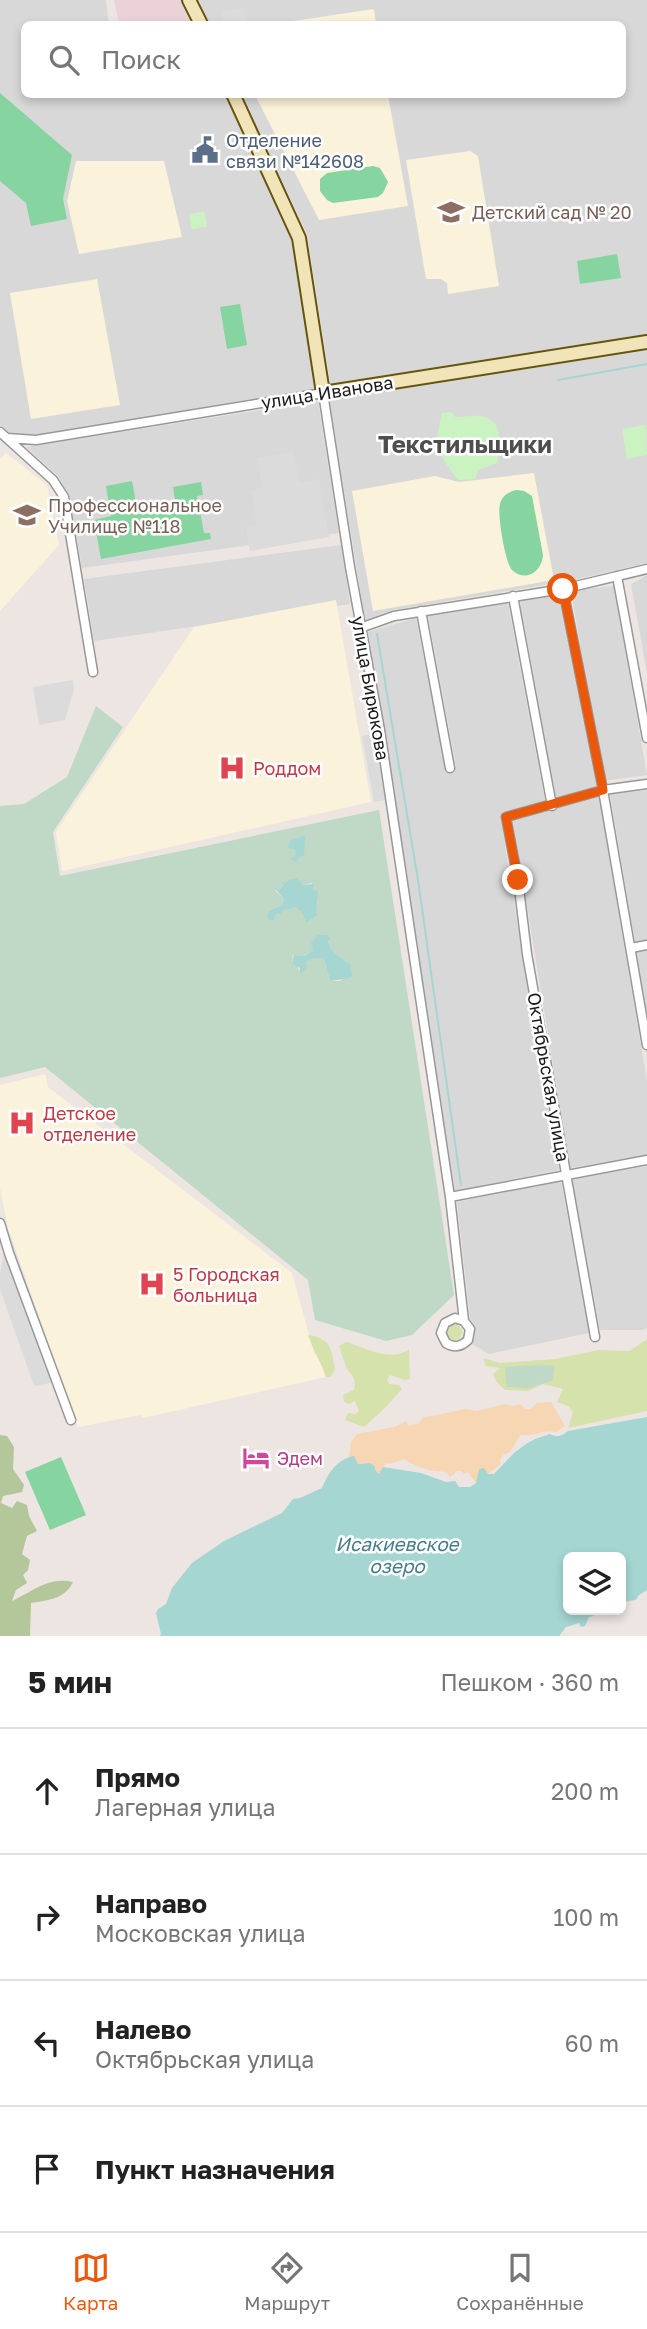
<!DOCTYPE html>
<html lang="ru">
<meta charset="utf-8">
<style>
body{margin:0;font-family:"Golos Text",sans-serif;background:#f6f6f6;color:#222}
.controls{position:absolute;right:21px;bottom:21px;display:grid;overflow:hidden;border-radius:10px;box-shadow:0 4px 10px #0003}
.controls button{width:63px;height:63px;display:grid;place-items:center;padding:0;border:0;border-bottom:2px solid #e0e0e0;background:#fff;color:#222;font:35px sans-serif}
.stop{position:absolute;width:21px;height:21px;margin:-16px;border:5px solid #ea580c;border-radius:50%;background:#fff}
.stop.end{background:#ea580c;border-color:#fff;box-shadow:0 2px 7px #0008}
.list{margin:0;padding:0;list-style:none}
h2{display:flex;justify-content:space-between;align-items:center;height:91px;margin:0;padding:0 28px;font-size:30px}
h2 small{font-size:23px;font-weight:400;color:#767676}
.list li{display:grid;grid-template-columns:46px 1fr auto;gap:21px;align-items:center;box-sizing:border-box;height:126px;padding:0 28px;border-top:2px solid #e0e0e0}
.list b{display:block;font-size:26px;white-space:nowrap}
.list p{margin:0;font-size:23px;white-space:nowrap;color:#767676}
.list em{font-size:23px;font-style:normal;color:#767676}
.icon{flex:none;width:38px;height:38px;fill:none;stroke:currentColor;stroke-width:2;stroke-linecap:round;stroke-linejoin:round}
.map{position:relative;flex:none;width:647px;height:1636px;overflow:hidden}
.search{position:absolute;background:#fff;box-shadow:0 4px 10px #0003;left:21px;right:21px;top:21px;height:77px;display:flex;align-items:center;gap:18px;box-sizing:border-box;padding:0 24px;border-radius:10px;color:#767676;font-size:26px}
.sheet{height:595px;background:#fff}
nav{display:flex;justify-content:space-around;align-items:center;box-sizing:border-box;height:98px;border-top:2px solid #e0e0e0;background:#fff;font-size:19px;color:#767676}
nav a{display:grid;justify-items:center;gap:4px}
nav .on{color:#ea580c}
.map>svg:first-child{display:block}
.residential{fill:#d9d8d8}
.commercial{fill:#ebd1d8}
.education{fill:#fbf2db}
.grass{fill:#d6e2ab}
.forest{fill:#b4c79a}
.wetland{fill:#c0d8c6;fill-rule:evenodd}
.sand{fill:#f7d6b4}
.park{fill:#cbf3c1}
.pitch{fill:#86d49f}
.parking{fill:#dbdbdb}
.water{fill:#a5d6d2}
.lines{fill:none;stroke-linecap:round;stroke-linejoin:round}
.stream{stroke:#a5d6d2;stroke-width:2}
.street-casing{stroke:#989898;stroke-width:11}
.secondary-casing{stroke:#65550e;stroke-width:16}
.street{stroke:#fff;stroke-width:8}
.secondary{stroke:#f2e4b9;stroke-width:12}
.route{stroke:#ea580c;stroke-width:9}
.labels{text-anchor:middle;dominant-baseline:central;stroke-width:5;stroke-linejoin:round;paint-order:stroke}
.service-label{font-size:18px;fill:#4e5e75;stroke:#fff;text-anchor:start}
.education-label{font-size:18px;fill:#785e54;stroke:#fff;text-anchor:start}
.street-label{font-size:18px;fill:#1b1b1b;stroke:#fff}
.health-label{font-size:18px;fill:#be3a42;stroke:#fff;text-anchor:start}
.hotel-label{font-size:18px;fill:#b23c85;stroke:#fff;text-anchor:start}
.water-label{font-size:19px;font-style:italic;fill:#477d8b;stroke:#fff}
.district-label{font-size:24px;font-weight:bold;fill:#4e4e4e;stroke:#fff}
</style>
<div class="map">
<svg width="647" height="1636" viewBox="0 0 647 1636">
<rect width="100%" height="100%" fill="#ece5e1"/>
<path class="residential" d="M 0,0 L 106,0 L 109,24 L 24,24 L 24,94 L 226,95 L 290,231 L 316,389 L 42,435 L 9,433 L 0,425 Z
M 198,0 L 647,0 L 647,336 L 331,388 L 307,234 L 242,95 L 622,94 L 622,24 L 210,24 Z
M 647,348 L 647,563 L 569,581 L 393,610 L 365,620 L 329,398 Z
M 318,401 L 339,533 L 82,568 L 69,494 L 58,476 L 26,447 Z
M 341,545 L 350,604 L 94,641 L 84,579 Z
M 647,575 L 647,673 L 631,584 Z
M 614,586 L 647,775 L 602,781 L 571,590 Z
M 565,593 L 597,786 L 556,798 L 520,601 Z
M 508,603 L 545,801 L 504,812 L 501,818 L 522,954 L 559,1170 L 455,1191 L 367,632 L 416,618 L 445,768 L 451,773 L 456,766 L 428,616 Z
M 647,790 L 647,1014 L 610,794 Z
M 599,797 L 647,1081 L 647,1155 L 570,1168 L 513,821 Z
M 647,1166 L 647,1328 L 642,1330 L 600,1330 L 572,1179 Z
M 561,1181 L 589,1333 L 489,1354 L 472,1344 L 475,1328 L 470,1318 L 457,1202 Z"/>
<path class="commercial" d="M 114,0 L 182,0 L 193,24 L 119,24 Z"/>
<path class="education" d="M 374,9 L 376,24 L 273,24 Z
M 255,95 L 388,95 L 408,206 L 319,220 Z
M 470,151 L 478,156 L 499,286 L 448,294 L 447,283 L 441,279 L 426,279 L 406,160 Z
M 76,161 L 164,161 L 182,237 L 79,254 L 67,201 Z
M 97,279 L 120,405 L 31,419 L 10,293 Z
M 6,453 L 47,485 L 59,545 L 0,611 L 0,459 Z
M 534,473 L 554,580 L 373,611 L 352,491 L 435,476 L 459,482 Z
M 336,600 L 371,802 L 62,871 L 56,832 L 194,627 Z
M 45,1074 L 48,1087 L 292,1273 L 314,1353 L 320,1359 L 326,1377 L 143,1418 L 141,1415 L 78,1427 L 8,1228 L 0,1188 L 0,1085 Z"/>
<path class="grass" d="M446 1332a8 8 0 1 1 16 0a8 8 0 1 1-16 0Z
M 308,1335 C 331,1338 332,1350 335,1370 L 330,1377 L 326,1377 C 321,1362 313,1350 308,1335 Z
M 647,1339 L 647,1411 L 568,1428 L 573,1412 L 568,1406 L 557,1402 L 563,1389 L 543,1384 L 528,1391 L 505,1390 L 496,1381 L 493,1374 L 500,1368 L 486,1366 L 483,1358 L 500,1363 L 555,1359 L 599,1350 L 630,1351 Z
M 346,1342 C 364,1347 392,1363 409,1349 L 410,1379 L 405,1380 L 390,1375 L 387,1380 L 389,1384 L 399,1385 L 402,1389 L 385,1408 L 364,1427 L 345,1420 L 348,1413 L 355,1414 L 359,1411 L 355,1401 L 349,1404 L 344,1402 L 343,1395 L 354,1390 C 358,1375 348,1375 345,1364 C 343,1358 341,1352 339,1346 Z"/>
<path class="forest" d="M 0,1435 L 7,1436 L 14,1447 L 13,1469 L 24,1485 L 22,1492 L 3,1496 L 1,1503 L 12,1508 L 17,1501 L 27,1505 L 29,1516 L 37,1531 L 27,1536 L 22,1554 L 30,1560 L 28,1570 L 23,1575 L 27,1583 L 16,1590 L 12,1601 C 33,1591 49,1576 73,1582 C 65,1599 49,1600 31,1603 L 30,1636 L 0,1636 Z"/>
<path class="wetland" d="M 96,706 L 123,727 L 53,832 L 60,876 L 379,810 L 454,1295 L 412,1335 L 386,1341 L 315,1320 L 308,1280 L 45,1067 L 0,1078 L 0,806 L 24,804 L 67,777 ZM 289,881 L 298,881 L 303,885 L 312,883 L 313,890 L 318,900 L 315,910 L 294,907 L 290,910 L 285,908 L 282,912 L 270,913 L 270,910 L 282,905 L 284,899 L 275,890 L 279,890 ZM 328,941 C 331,953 340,958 350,964 L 350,974 L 340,981 L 330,981 L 324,959 C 317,956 311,958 305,962 L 304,971 L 299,973 L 298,966 L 292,963 L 293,955 L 305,956 L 313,950 L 313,946 Z
M 540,1365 L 555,1366 L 552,1381 L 528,1388 L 507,1387 L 505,1367 Z"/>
<path class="sand" d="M 551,1402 L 565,1426 L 556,1432 C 542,1429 537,1437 520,1435 L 510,1452 L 503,1455 L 500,1460 L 501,1464 L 476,1483 L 468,1472 L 463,1474 L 462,1471 L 456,1471 L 454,1475 L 449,1477 L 448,1473 C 444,1471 441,1472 437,1471 C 425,1470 414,1466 404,1459 L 390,1464 L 386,1463 L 379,1474 L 370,1463 L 357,1464 L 354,1457 L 349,1457 L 351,1442 L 357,1434 L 394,1427 L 406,1421 L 408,1426 L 420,1423 L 422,1418 L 466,1409 L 476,1411 L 505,1404 L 513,1406 L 521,1404 L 525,1409 L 530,1409 L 537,1403 Z"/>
<path class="park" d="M 204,211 L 207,227 L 192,229 L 189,214 Z
M 451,412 L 455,417 C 464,417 477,414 485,417 C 504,423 500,448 497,463 L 479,470 L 475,479 L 458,480 C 436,449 433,450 442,413 Z
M 646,425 L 647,455 L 627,459 L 622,429 Z"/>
<path class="pitch" d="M 0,93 L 72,155 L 63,199 L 67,219 L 31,226 L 26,203 L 0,181 Z
M 373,166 L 380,168 L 388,182 L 383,193 L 378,197 L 333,203 L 327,200 L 320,191 L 320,179 L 327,173 Z
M 617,254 L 621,278 L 580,284 L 577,261 Z
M 240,304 L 247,345 L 227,349 L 220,307 Z
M 132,481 L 138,513 L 176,506 L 173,487 L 201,482 L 203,495 L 197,496 L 204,533 L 210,533 L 211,539 L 101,559 L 94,520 L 111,516 L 106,486 Z
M 516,490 L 524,491 L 532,496 L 543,555 C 542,571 526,583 512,570 C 505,562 497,514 500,504 C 502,496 508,492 516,490 Z
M 61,1457 L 86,1515 L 50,1530 L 25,1472 Z"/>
<path class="parking" d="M 245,8 L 248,24 L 224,24 L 222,12 Z
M 294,452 L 299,482 L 319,479 L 329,537 L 250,551 L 246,527 L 257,525 L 251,490 L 262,488 L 257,458 Z
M 73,680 L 74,689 L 65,720 L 39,725 L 33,687 Z
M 377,733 L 386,800 L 374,802 L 362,736 Z
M 8,1231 L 60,1381 L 34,1386 L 0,1289 L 0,1274 Z"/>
<path class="water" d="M 303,836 L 305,838 L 304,855 L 299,857 L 296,862 L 290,859 L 296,855 L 295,849 L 288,848 L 290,841 Z
M 297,878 L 303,885 L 314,884 L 313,890 L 317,891 C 320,900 314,907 317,915 L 306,922 C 305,916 300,908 294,907 L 290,910 L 285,909 L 280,914 L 277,913 L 273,921 L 269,920 L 267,917 L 270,910 L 282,905 L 284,899 L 273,886 L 279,890 L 284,885 L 281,882 L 285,883 L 291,879 Z
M 318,935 L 326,935 L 330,938 L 328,941 C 330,952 341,958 350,964 L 352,976 L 350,978 L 330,981 L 324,959 C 318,957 311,958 306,962 L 307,967 L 302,973 L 299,973 L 300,968 L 292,963 L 294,955 L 305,956 L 313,950 L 311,943 Z
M 647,1417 L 647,1590 L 639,1595 L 636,1600 L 621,1602 L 621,1557 L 568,1557 L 568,1610 L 611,1610 L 589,1617 L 585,1626 L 581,1627 L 579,1623 L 566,1627 L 559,1636 L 160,1636 L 161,1634 L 156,1613 L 158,1609 L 166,1604 L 172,1588 L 192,1563 L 224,1541 L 282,1513 L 293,1499 L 300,1498 L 322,1488 C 329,1472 336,1460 354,1456 L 358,1464 L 370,1463 L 374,1465 L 376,1471 L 379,1474 L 383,1467 L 421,1473 L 446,1482 L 455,1481 L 459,1487 L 470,1487 L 476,1483 L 479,1469 L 484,1468 L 488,1474 L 494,1474 L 514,1453 L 526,1444 L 535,1439 L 550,1434 C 557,1438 562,1436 568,1431 Z"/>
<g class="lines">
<path class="stream" d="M 558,380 L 647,364
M 377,634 L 418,880 L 461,1185"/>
<defs>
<path id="street" d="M 0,432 L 53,480 L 64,497 L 93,672
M 7,438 L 36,440 L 323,393 L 350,567 L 380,730 L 450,1197 L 464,1321 L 470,1329 L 468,1340 C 461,1347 454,1348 446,1343 L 441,1333 L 445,1323 L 455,1318 L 464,1321
M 617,576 L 647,738
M 563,589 L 603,790 L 647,1045
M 513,596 L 552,806
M 421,611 L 450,768
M 360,628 L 394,616 L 563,589 L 647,569
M 631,948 L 647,945
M 450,1197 L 647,1160
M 0,1223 L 9,1253 L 71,1420
M 595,1337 L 527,954 L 518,880 L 506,817 L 603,790 L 647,784"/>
<path id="secondary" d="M 189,0 L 201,24
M 233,94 L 299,238 L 323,393 L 647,342"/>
</defs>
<use href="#street" class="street-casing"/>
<use href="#secondary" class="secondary-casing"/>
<use href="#street" class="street"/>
<use href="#secondary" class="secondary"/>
</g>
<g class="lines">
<path class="route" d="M 518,880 L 506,817 L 603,790 L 563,589"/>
</g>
<defs>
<symbol id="civic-bare" viewBox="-9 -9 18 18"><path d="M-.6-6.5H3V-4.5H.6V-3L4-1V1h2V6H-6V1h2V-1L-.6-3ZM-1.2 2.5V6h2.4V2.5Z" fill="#5c6f8a" stroke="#fff" stroke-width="2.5" paint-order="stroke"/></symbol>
<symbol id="school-bare" viewBox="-9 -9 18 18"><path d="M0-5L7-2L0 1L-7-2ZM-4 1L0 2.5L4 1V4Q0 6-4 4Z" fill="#8d6e63" stroke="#fff" stroke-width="2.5" paint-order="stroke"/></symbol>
<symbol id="university-bare" viewBox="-9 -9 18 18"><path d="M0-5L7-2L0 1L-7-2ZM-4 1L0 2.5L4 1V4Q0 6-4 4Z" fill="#8d6e63" stroke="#fff" stroke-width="2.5" paint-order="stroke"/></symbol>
<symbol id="hospital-bare" viewBox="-9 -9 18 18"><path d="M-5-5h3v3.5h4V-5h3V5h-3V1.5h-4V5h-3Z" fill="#e0444e" stroke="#fff" stroke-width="2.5" paint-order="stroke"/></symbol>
<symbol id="hotel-bare" viewBox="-9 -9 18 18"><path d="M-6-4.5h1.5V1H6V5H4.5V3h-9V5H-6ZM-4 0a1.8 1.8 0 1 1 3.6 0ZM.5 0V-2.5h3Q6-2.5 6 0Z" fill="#d1479c" stroke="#fff" stroke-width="2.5" paint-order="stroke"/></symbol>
</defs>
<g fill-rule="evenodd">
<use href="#civic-bare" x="186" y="131" width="38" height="38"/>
<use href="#school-bare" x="432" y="193" width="38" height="38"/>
<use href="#university-bare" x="8" y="496" width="38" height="38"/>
<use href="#hospital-bare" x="213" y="749" width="38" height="38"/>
<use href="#hospital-bare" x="3" y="1104" width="38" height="38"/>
<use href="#hospital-bare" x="133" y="1265" width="38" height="38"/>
<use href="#hotel-bare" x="237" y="1439" width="38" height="38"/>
</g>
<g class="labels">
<g class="service-label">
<text x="226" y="140">Отделение<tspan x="226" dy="21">связи №142608</tspan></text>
</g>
<g class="education-label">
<text x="472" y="212">Детский сад № 20</text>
<text x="48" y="505">Профессиональное<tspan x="48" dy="21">Училище №118</tspan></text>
</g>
<g class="street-label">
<text transform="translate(327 392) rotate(-9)">улица Иванова</text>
<text transform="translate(371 688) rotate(80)">улица Бирюкова</text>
<text transform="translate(549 1077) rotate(80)">Октябрьская улица</text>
</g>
<g class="health-label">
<text x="253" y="768">Роддом</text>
<text x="43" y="1113">Детское<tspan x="43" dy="21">отделение</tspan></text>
<text x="173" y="1274">5 Городская<tspan x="173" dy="21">больница</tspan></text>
</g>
<g class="hotel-label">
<text x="277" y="1458">Эдем</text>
</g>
<g class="water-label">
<text x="397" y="1543">Исакиевское<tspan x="397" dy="22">озеро</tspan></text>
</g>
<g class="district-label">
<text x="465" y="443">Текстильщики</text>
</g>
</g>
</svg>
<div class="controls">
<button><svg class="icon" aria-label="layers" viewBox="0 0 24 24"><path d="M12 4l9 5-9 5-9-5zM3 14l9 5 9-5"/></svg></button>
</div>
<div class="stop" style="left:563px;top:589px"></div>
<div class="stop end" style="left:518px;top:880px"></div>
<div class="search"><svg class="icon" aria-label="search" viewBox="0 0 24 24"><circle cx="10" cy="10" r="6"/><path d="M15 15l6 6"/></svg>Поиск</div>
</div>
<section class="sheet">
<h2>5 мин<small>Пешком · 360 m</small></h2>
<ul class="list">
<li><svg class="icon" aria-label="ahead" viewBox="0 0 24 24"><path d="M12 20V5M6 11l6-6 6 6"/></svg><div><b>Прямо</b><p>Лагерная улица</p></div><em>200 m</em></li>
<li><svg class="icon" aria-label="right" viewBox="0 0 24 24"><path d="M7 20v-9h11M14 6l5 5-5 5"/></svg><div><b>Направо</b><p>Московская улица</p></div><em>100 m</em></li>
<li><svg class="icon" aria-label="left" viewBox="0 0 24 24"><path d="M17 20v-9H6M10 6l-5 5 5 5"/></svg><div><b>Налево</b><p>Октябрьская улица</p></div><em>60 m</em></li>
<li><svg class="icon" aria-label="arrive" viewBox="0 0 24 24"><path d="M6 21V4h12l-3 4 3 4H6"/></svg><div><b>Пункт назначения</b></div></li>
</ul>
</section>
<nav>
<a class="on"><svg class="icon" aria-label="map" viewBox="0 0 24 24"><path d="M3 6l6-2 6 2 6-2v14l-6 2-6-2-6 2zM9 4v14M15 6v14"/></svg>Карта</a>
<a><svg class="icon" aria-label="directions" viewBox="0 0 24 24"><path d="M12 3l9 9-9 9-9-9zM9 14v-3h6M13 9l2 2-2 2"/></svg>Маршрут</a>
<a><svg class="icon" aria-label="saved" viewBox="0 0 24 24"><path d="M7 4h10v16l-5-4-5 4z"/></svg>Сохранённые</a>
</nav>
